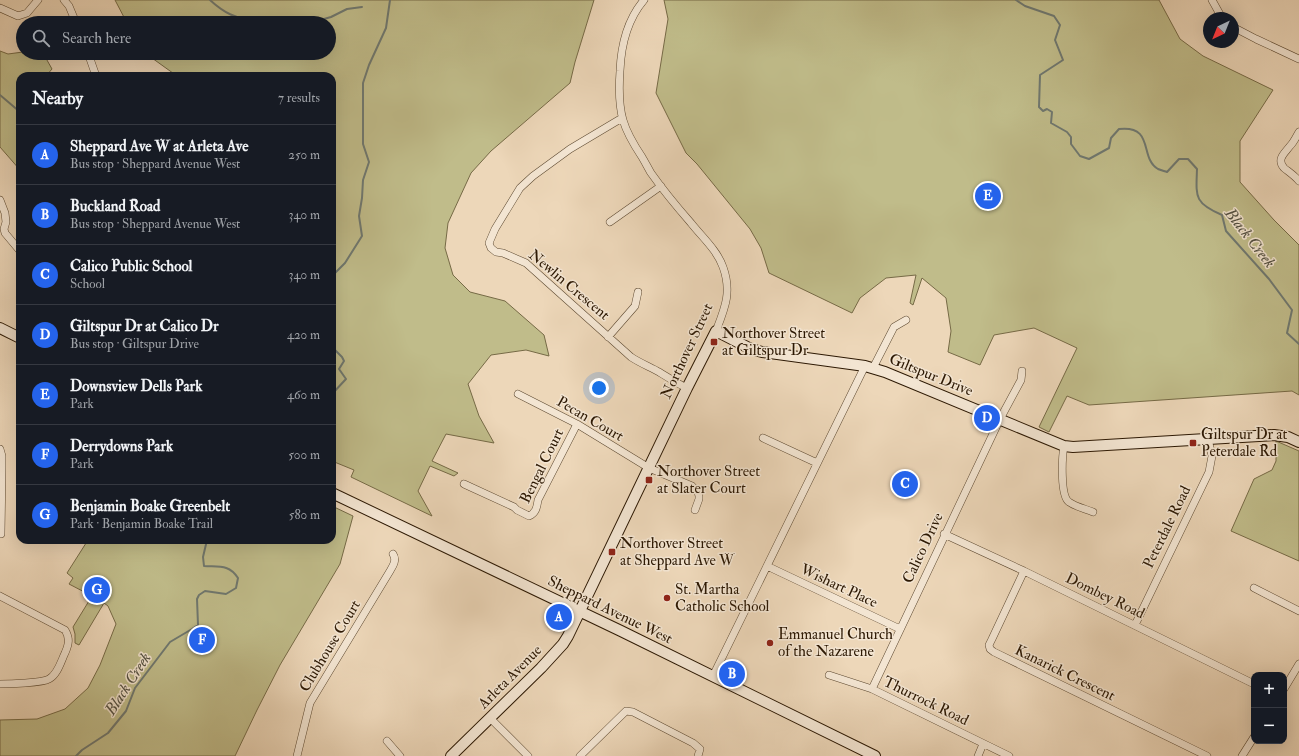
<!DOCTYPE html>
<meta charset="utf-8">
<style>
body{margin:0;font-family:"IM FELL Double Pica",serif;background:#20242c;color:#f1f3f6}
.controls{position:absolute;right:12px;bottom:12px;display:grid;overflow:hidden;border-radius:8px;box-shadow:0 4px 16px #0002}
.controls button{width:36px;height:36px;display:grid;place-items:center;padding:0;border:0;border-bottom:1px solid #363941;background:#171b24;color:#f1f3f6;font:20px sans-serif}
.compass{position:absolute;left:1203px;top:12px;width:36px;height:36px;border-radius:50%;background:#171b24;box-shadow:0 4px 16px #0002;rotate:223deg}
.you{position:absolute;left:599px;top:388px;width:14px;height:14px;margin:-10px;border:3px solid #fff;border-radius:50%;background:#1a73e8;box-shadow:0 0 0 6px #1a73e833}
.badge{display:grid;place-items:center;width:26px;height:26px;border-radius:50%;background:#2563eb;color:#fff;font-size:13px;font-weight:700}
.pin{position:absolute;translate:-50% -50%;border:2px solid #fff;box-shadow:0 1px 4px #0006}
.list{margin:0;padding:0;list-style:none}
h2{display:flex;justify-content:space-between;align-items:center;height:52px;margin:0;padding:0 16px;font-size:17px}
h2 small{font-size:13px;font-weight:400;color:#9ea1a6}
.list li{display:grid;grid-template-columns:26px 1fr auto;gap:12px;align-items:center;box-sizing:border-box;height:60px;padding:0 16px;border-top:1px solid #363941}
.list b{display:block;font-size:15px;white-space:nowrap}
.list p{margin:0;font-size:13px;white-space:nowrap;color:#9ea1a6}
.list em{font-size:13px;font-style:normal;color:#9ea1a6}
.icon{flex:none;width:22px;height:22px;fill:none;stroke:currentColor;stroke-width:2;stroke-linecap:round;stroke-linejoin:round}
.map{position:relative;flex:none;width:1299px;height:756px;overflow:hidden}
.search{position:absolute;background:#171b24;box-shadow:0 4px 16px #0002;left:16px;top:16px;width:320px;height:44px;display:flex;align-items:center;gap:10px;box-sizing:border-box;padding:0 14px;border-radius:22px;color:#9ea1a6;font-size:15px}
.panel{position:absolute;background:#171b24;box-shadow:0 4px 16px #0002;left:16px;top:72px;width:320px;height:472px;border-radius:12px}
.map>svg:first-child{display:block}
.green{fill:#c0bc8a;stroke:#766a46}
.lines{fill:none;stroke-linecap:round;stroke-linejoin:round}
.stream{stroke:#6f7870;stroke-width:2}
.street-casing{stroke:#5c4830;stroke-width:8}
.secondary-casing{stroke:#2c1803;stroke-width:12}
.street{stroke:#f3e5d2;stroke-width:7}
.secondary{stroke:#f3e5d2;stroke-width:10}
.poi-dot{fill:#8f2418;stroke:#f3e5d2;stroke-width:1.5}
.labels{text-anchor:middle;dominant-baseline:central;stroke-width:3;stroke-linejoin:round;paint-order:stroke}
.street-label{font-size:15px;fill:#2c1803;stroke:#f3e5d2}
.poi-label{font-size:15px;fill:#2c1803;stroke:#f3e5d2;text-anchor:start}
.water-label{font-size:16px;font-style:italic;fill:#535042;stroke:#f3e5d2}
</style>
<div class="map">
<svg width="1299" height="756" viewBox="0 0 1299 756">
<rect width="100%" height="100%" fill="#edd7b9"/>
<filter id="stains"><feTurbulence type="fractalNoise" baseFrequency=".005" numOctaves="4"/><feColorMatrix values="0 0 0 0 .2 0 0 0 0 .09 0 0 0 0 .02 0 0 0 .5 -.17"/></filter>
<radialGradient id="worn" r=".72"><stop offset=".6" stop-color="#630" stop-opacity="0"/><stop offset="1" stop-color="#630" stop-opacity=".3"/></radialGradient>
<path class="green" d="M 115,0 L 594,0 L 575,62 L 570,83 L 491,151 L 471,173 L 448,223 L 445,248 L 453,275 L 470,292 L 505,301 L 544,335 L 549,356 L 526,350 L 491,355 L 468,384 L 479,416 L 494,443 L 446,434 L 432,461 L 458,473 L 454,476 L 430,466 L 418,491 L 432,516 L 351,477 L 354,470 L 332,461 L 332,76 L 177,76 L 145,53 L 329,53 L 329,23 L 127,23 Z
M 664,0 L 1159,0 L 1180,39 L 1203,56 L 1273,90 L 1240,141 L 1240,182 L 1274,220 L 1299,245 L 1299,395 L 1292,391 L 1089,405 L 1067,396 L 1049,432 L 1039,427 L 1077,348 L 1034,328 L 994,335 L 980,365 L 948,352 L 951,331 L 946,298 L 922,278 L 913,305 L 910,303 L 916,275 L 886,278 L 860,298 L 852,313 L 769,273 L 761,248 L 750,229 L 697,164 L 686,153 L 656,93 L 668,19 Z
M 0,51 L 8,54 L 23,52 L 43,53 L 52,69 L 46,76 L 20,76 L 20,170 L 0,147 Z
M 1276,441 L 1299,451 L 1299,561 L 1231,531 L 1254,479 L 1272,470 L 1276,461 Z
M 332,506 L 353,516 L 340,564 L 280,665 L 257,710 L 235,756 L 0,756 L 0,720 L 37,719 L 65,709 L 88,688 L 100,665 L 116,624 L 108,606 L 104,603 L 79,645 L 75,643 L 75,634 L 73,627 L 92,596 L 69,584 L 73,578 L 67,573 L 88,540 L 332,540 Z"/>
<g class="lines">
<path class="stream" d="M 210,0 C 224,13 236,19 255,20 C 266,20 268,17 279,23
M 1016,0 L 1025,6 L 1054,16 L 1060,25 L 1055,40 L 1063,60 L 1040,75 L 1039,107 L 1043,111 L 1047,109 L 1052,112 L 1051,123 L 1067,132 L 1071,137 L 1071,144 L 1080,156 L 1089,159 L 1109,148 L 1111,138 L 1119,129 C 1155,125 1139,158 1158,169 C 1160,170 1164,171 1167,172 L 1179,159 L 1188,159 L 1197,169 C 1196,197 1194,203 1222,215 L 1226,231 L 1269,279 L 1292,310 L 1287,333 L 1299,344
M 310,23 L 331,17 L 347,9 L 362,7
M 0,95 L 20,112
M 332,276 L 345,263 L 362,236 L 359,216 L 362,198 L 363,180 L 369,162 L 363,144 L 363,83 L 369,65 L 386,28 L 390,0
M 332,314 L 333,315 L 332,330
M 332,347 L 342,357 L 344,361 L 339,369 L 346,379 L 332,394
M 76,756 L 82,750 L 108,733 L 126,711 L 135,688 L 170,642 L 192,629 L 198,625 L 197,599 L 199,595 L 205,591 L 226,594 L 236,588 L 238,578 C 229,564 219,567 204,566 L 203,557 L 207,540"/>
<defs>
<path id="street" d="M 64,0 L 69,6 L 74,18
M 644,0 C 627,20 621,46 620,71 C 619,85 619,106 623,120 C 627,134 634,145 642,157 C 645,162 648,168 651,173 C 663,190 677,207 691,223 C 702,237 717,250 723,267 C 732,292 725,308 716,331
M 1212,0 L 1222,18
M 0,8 L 18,16 L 27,13 L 38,0
M 1233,27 L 1256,39 L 1299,59
M 88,53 L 96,76
M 622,118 L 570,149 L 533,176 L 520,188 L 495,229 L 489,243 L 491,248 L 496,252 L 503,253 L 526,263 L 631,357 C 640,363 650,367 659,372 C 669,378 676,383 687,388
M 1299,132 C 1296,137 1294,142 1290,146 C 1285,153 1276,159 1284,168 C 1289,172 1295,176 1299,181
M 0,200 L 5,213 L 6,222 L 4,229 L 5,233 L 20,251
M 610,222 L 661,186
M 608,337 L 635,306 L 638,292
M 873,368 L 894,327 L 906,320
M 518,394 L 577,424 L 649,468 L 692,486 L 698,492 L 699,496 L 699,499 L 695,510
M 763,438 L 817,463
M 1064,446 C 1062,457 1060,496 1069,502 C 1076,507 1086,509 1093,512
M 0,449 L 2,456 L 2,468 L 1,534
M 464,484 L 514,507 L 517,510 L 529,516 C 536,513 537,507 538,500 L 577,424
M 944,534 L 1024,571 L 1254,684
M 767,566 L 900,629
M 1024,571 L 992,639 L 989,645 L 990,649 L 994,652 L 1207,756
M 1254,588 L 1299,611
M 0,596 L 65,630 C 70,638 69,644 65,653 C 61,661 58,674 49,679 C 42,683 9,684 0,684
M 1135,625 L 1209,472 L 1212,456 L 1208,439
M 829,675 L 872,689 L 1009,756
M 713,676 L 865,366
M 872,689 L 1000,419 L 1021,380 L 1022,371
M 1284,689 L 1299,664
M 490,718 L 528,756
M 387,741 L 400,756
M 297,756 L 310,703 L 390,571 C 393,566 397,560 393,554
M 580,756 L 626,711 L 633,712 L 693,743 L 700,749 L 698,756
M 978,756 L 983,744
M 1242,756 L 1254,737"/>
<path id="secondary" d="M 0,328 L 20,338
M 332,493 L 621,631 L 875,756
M 451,756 L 541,668 L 563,644 L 568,636 L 687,388 L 716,331 L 751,349 L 762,352 L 865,366 L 885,372 L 1064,446 L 1073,447 L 1274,435 L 1288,437 L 1299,442"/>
</defs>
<use href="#street" class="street-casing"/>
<use href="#secondary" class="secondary-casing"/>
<use href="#street" class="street"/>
<use href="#secondary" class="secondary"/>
</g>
<g class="poi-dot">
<rect x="710" y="338" width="8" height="8" rx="2"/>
<rect x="1189" y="439" width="8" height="8" rx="2"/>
<rect x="645" y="476" width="8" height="8" rx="2"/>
<rect x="608" y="548" width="8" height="8" rx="2"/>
<circle cx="667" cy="598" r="4"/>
<circle cx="770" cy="643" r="4"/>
</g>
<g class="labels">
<g class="street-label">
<text transform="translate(569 285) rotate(40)">Newlin Crescent</text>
<text transform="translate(687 351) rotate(-65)">Northover Street</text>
<text transform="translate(931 375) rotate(22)">Giltspur Drive</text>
<text transform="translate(590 419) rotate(30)">Pecan Court</text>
<text transform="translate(542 466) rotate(-64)">Bengal Court</text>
<text transform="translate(1167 527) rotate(-64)">Peterdale Road</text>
<text transform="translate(923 548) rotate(-65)">Calico Drive</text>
<text transform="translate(839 586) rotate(25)">Wishart Place</text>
<text transform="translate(1105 596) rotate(26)">Dombey Road</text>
<text transform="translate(610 610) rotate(26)">Sheppard Avenue West</text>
<text transform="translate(330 646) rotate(-59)">Clubhouse Court</text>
<text transform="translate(1065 673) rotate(26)">Kanarick Crescent</text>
<text transform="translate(510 677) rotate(-45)">Arleta Avenue</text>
<text transform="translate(926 701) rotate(26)">Thurrock Road</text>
</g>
<g class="poi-label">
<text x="722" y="333">Northover Street<tspan x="722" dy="17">at Giltspur Dr</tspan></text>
<text x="1201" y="434">Giltspur Dr at<tspan x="1201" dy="17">Peterdale Rd</tspan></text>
<text x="657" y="471">Northover Street<tspan x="657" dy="17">at Slater Court</tspan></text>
<text x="620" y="543">Northover Street<tspan x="620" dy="17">at Sheppard Ave W</tspan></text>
<text x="675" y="589">St. Martha<tspan x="675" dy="17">Catholic School</tspan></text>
<text x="778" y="634">Emmanuel Church<tspan x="778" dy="17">of the Nazarene</tspan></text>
</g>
<g class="water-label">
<text transform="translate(1250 238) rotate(52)">Black Creek</text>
<text transform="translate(128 684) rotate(-57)">Black Creek</text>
</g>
</g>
<rect width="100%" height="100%" filter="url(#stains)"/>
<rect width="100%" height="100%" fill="url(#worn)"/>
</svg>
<div class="controls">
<button>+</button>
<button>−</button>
</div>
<svg class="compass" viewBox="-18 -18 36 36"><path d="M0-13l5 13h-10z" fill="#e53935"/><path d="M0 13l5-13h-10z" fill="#9ea1a6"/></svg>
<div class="you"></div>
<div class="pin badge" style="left:559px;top:617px">A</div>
<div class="pin badge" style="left:732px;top:674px">B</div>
<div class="pin badge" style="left:905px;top:484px">C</div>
<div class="pin badge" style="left:987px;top:418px">D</div>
<div class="pin badge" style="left:988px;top:196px">E</div>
<div class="pin badge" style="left:202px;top:640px">F</div>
<div class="pin badge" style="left:97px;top:590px">G</div>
<div class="search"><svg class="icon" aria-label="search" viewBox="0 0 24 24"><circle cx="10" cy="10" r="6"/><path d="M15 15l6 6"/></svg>Search here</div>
<section class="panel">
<h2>Nearby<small>7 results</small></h2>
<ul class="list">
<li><span class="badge">A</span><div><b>Sheppard Ave W at Arleta Ave</b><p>Bus stop · Sheppard Avenue West</p></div><em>250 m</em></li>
<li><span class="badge">B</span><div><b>Buckland Road</b><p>Bus stop · Sheppard Avenue West</p></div><em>340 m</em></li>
<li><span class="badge">C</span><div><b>Calico Public School</b><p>School</p></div><em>340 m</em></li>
<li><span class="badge">D</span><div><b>Giltspur Dr at Calico Dr</b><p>Bus stop · Giltspur Drive</p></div><em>420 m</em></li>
<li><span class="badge">E</span><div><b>Downsview Dells Park</b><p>Park</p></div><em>460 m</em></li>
<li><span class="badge">F</span><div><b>Derrydowns Park</b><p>Park</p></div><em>500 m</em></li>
<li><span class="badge">G</span><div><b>Benjamin Boake Greenbelt</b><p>Park · Benjamin Boake Trail</p></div><em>580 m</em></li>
</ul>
</section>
</div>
